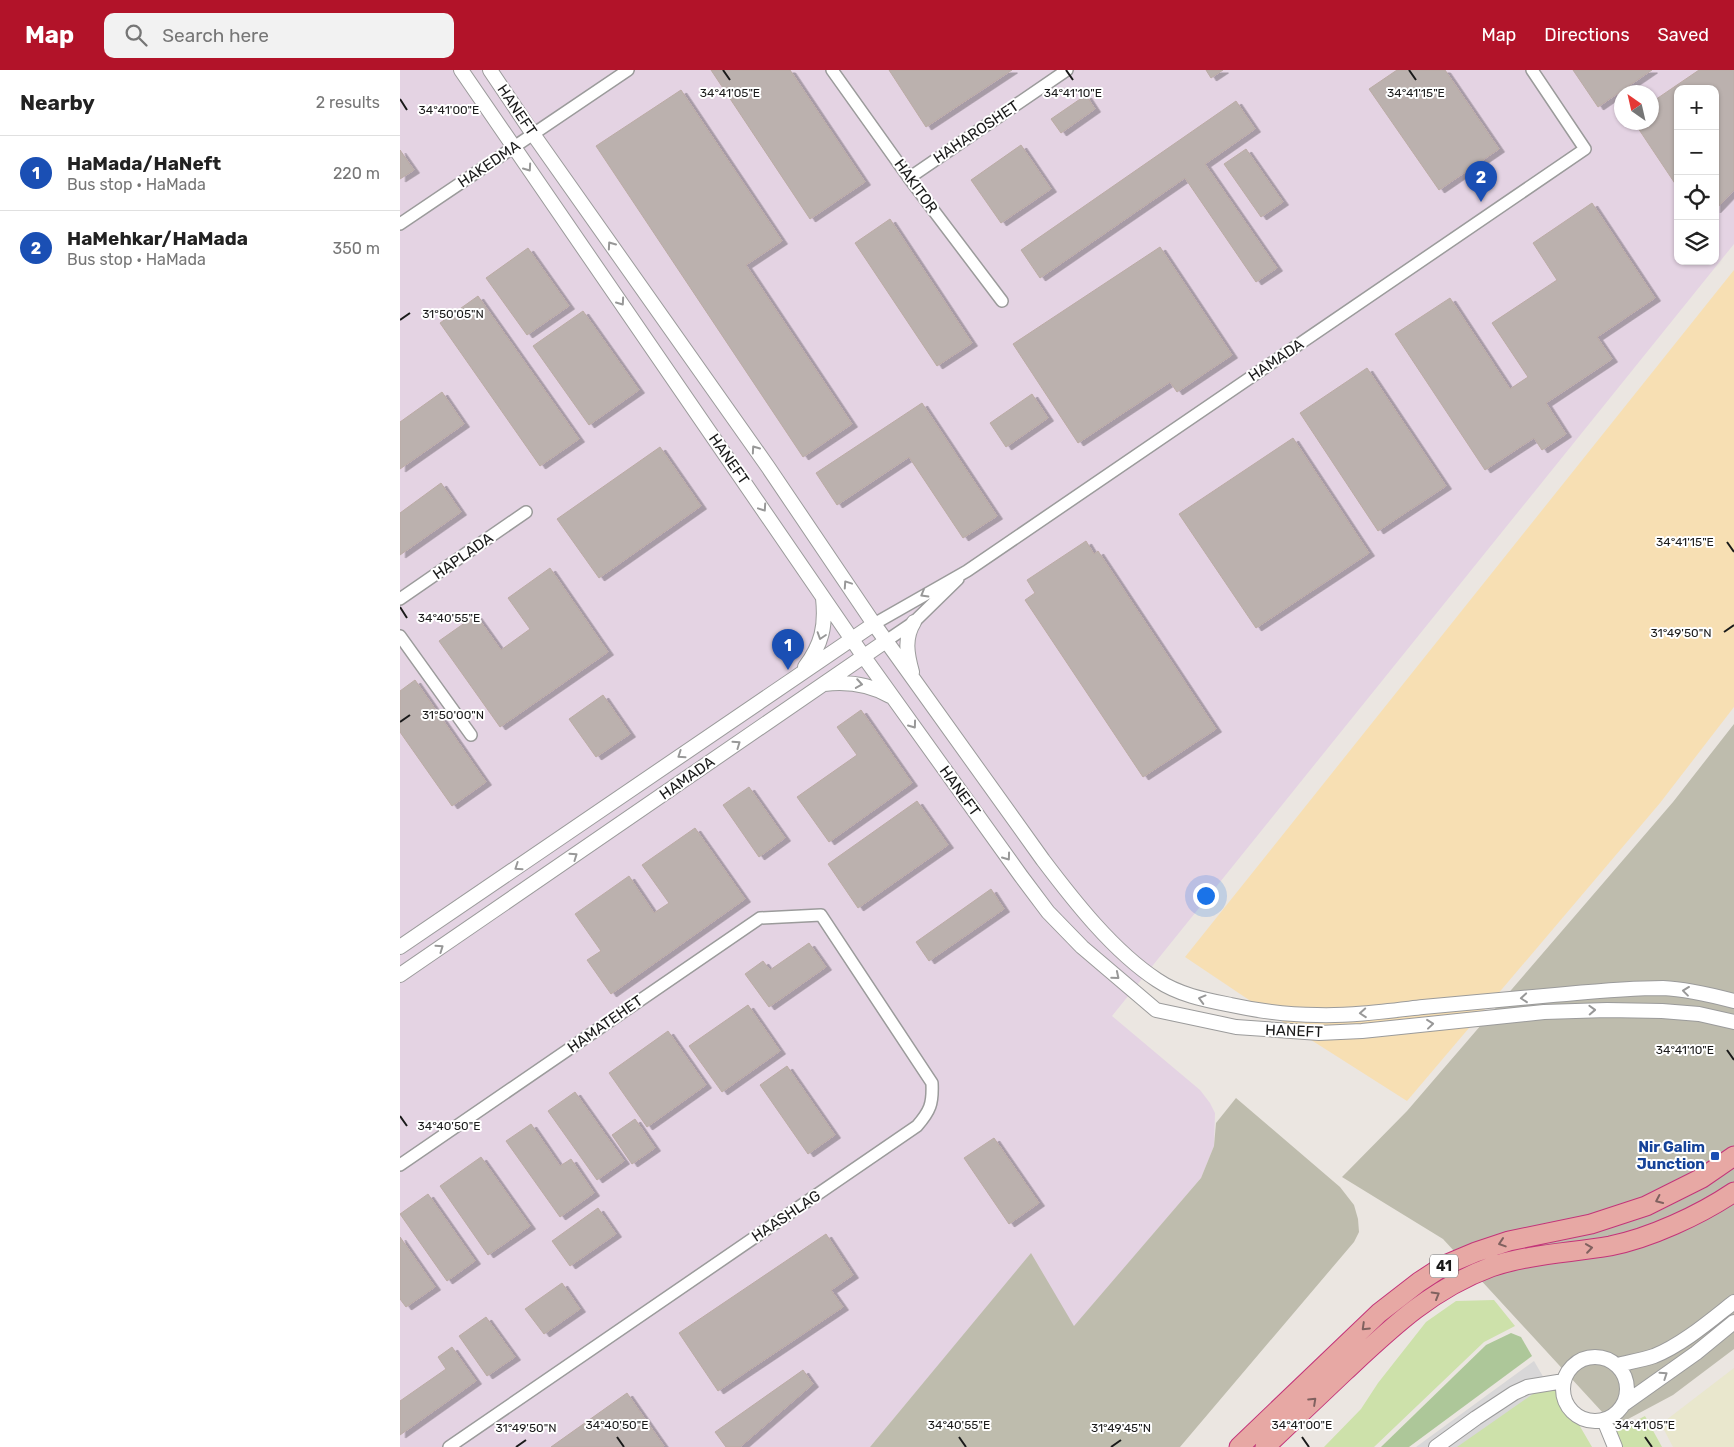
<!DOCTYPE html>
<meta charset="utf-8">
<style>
body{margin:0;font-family:Rubik,sans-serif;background:#f2f2f2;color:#222}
.controls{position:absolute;right:15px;top:15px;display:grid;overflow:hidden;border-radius:10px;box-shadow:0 1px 4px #0004}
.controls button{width:45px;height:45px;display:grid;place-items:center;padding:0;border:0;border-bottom:1px solid #e0e0e0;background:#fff;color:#222;font:25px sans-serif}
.compass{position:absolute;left:1214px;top:15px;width:45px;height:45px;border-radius:50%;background:#fff;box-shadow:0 1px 4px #0004;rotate:326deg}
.you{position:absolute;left:805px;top:825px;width:18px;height:18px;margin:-12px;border:4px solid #fff;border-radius:50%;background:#1a73e8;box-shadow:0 0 0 8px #1a73e833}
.badge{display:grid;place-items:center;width:32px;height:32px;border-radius:50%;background:#b21329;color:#fff;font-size:16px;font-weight:700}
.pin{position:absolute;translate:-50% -41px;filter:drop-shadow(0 1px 2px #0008)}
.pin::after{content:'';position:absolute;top:26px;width:18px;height:15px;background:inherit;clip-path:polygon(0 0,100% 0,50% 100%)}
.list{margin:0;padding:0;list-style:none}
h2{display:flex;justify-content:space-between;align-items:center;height:65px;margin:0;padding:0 20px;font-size:21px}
h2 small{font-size:16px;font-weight:400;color:#767676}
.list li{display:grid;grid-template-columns:32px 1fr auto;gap:15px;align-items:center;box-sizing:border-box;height:75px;padding:0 20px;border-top:1px solid #e0e0e0}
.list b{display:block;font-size:19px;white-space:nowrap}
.list p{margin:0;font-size:16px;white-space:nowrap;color:#767676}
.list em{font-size:16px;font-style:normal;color:#767676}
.icon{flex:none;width:28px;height:28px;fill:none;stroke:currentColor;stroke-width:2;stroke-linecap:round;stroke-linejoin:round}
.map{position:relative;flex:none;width:1334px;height:1377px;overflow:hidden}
header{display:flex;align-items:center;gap:30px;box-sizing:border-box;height:70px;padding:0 25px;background:#b21329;color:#fff}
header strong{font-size:24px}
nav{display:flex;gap:28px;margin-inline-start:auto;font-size:18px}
.search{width:350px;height:45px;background:#f2f2f2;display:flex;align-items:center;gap:12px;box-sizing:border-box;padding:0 18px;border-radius:10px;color:#767676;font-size:19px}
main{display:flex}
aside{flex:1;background:#fff}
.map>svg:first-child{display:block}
.residential{fill:#d8d7d8}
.industrial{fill:#e4d3e3;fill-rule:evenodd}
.construction{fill:#bebcad}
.farmland{fill:#e9e7cd}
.grass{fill:#cde1aa}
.forest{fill:#adc799}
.sand{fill:#f7dfb3}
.building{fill:#bbb1ae;stroke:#bbaba5;filter:url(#shadow)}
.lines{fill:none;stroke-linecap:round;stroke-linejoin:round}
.minor-casing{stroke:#9b9b9b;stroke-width:14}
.tertiary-casing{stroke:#9b9b9b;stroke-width:16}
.trunk-casing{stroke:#c33479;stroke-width:21}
.minor{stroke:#fff;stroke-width:11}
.tertiary{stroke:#fff;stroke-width:14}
.trunk{stroke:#e7a8a4;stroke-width:19}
.oneway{stroke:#989898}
.oneway2{stroke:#80615f}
.ticks{fill:none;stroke:#1a1a1a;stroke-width:2}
.transit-dot{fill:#1a4fb4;stroke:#fff;stroke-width:2}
.labels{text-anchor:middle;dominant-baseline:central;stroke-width:4;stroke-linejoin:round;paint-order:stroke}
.shield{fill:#fff;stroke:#5f5f5f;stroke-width:1}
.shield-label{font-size:14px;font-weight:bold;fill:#1a1a1a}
.street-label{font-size:15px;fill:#1a1a1a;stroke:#fff}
.transit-label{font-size:15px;font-weight:bold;fill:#164399;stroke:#fff;text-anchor:end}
.ticks-label{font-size:12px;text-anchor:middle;fill:#1a1a1a;stroke:#fff;stroke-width:4;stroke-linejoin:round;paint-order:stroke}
</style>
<header>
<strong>Map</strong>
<div class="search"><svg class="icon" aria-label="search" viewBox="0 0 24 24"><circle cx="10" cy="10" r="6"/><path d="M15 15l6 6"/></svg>Search here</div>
<nav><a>Map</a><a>Directions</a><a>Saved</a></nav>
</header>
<main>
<aside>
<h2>Nearby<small>2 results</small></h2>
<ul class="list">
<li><span class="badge" style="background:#1a4fb4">1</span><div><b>HaMada/HaNeft</b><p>Bus stop · HaMada</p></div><em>220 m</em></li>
<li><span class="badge" style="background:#1a4fb4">2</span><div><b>HaMehkar/HaMada</b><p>Bus stop · HaMada</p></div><em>350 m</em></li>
</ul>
</aside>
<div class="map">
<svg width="1334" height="1377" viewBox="0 0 1334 1377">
<defs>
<filter id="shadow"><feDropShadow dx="5.5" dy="3" stdDeviation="0" flood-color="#0004"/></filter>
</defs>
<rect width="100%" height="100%" fill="#ebe6e1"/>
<path class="residential" d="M 1134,1291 L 1184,1377 L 1016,1377 Z"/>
<path class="industrial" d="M 0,0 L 1334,0 L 1334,174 L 712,946 L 800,1020 L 810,1033 L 815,1043 L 814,1076 L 801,1108 L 674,1257 L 631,1184 L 470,1377 L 0,1377 ZM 1278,19 L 1315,19 L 1315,191 L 1278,191 ZM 1222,22 L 1252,22 L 1252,52 L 1222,52 Z"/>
<path class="construction" d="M 1334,654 L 1334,1279 L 1273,1325 L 1215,1356 L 1043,1169 L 942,1107 L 1007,1041 L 1273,732 Z
M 836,1028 L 940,1117 L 954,1135 L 958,1149 L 959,1162 L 954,1172 L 780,1377 L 470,1377 L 631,1183 L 674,1256 L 801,1108 L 814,1076 L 816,1053 Z"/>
<path class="farmland" d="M 1334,1298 L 1334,1377 L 1273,1377 L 1261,1354 Z"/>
<path class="grass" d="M 1094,1230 L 1115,1256 L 1084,1272 L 974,1377 L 924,1377 L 961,1339 L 978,1313 L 1026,1252 L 1056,1231 Z
M 1153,1310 L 1192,1377 L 1057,1377 Z
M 1245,1346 L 1262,1377 L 1222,1377 L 1214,1362 Z"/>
<path class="forest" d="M 1111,1263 L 1121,1267 L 1132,1286 L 1009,1377 L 981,1377 L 1086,1275 Z"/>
<path class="sand" d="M 1334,200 L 1334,637 L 1260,733 L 1007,1031 L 864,940 L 785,887 Z"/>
<path class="building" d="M 311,0 L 390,0 L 465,112 L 410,149 Z
M 489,0 L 612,0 L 526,57 Z
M 806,0 L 823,0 L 811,8 Z
M 997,0 L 1045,0 L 1099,79 L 1039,120 L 969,19 Z
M 1173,0 L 1252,0 L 1198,37 Z
M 1299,0 L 1334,0 L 1334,120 L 1315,140 L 1315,19 L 1278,19 L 1278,118 L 1234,52 L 1252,52 L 1252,32 Z
M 281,20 L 382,171 L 346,195 L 452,354 L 403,387 L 196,76 Z
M 686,25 L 695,39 L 661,63 L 651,49 Z
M 836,31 L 855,59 L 805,94 L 877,198 L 856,212 L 785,108 L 640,208 L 621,180 Z
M 621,75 L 651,119 L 601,153 L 571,110 Z
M 846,79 L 883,132 L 861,147 L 824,94 Z
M 0,80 L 14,100 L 0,109 Z
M 1192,133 L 1255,228 L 1197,267 L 1212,289 L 1146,333 L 1166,364 L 1142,380 L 1134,368 L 1085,400 L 995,264 L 1050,228 L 1110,319 L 1128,307 L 1092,253 L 1157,210 L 1133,173 Z
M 490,149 L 572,273 L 537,296 L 455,173 Z
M 760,177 L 832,285 L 777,322 L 770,312 L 678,373 L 613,274 Z
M 128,178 L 169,236 L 127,265 L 86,208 Z
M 78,226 L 179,369 L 140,396 L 40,253 Z
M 183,241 L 239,320 L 189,355 L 133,276 Z
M 967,298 L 1046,416 L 978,461 L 900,343 Z
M 42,322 L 64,354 L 0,399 L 0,352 Z
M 632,324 L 648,348 L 606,377 L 590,353 Z
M 522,333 L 597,446 L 563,468 L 509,387 L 437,435 L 416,403 Z
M 893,368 L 969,483 L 856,558 L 779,444 Z
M 260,377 L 301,436 L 199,508 L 157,449 Z
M 41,413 L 61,442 L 0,485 L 0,443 Z
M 686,471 L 694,484 L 698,481 L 816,659 L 743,707 L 625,530 L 635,523 L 627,510 Z
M 150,498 L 208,582 L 100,657 L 39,571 L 76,545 L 101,580 L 130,559 L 108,528 Z
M 15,610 L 86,712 L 52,736 L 0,662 L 0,621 Z
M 203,625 L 230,664 L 196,687 L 169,649 Z
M 461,640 L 512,713 L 429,772 L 397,727 L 457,685 L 437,657 Z
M 349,717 L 385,768 L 359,787 L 323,735 Z
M 517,731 L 548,775 L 458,838 L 428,794 Z
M 295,758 L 345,829 L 211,924 L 187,890 L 201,881 L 175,844 L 229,806 L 254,843 L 269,833 L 242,795 Z
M 591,819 L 604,839 L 529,891 L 516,872 Z
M 409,873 L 426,897 L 369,937 L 345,904 L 363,891 L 370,900 Z
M 348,935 L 380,981 L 322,1022 L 289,976 Z
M 268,961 L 306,1015 L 247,1057 L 209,1003 Z
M 387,996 L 435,1065 L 408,1084 L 360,1015 Z
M 175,1022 L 224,1091 L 197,1110 L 148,1041 Z
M 235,1049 L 255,1078 L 232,1094 L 212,1065 Z
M 131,1054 L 160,1096 L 171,1089 L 194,1123 L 160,1147 L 106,1071 Z
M 594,1068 L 639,1133 L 609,1154 L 564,1088 Z
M 81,1087 L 130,1156 L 88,1185 L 40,1116 Z
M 28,1124 L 75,1191 L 47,1211 L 0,1144 Z
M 198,1138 L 216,1164 L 170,1196 L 152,1171 Z
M 426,1164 L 453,1205 L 431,1220 L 443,1237 L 318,1321 L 279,1263 Z
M 0,1167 L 35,1217 L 6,1237 L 0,1229 Z
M 162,1213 L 180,1239 L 144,1264 L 125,1239 Z
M 86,1247 L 115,1287 L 87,1306 L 59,1266 Z
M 52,1277 L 76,1311 L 0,1365 L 0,1331 L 46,1299 L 38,1287 Z
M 403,1300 L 413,1314 L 340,1377 L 326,1377 L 315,1362 Z
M 227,1323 L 264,1376 L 262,1377 L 151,1377 Z"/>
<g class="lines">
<defs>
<path id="minor" d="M 432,0 L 509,108 L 602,231
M 509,108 L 667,0
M 0,154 L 228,0
M 0,529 L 126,442
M 474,554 L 567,501 L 1185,79 L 1132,0
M 0,566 L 71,665
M 486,571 L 514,552 L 558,509
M 0,1095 L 360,848 L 421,845 L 532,1013 C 533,1034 530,1041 517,1056 L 49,1377"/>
<path id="tertiary" d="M 61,0 L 464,587 L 621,806 L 648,842 L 682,877 L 756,940 L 836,957 L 919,963 L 962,961 L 1144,942 L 1207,940 L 1262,941 L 1299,944 L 1334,952
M 90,0 L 133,64 L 368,397 L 474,554 L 643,790 C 674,831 713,881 757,910 C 779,925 806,930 831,935 C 859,941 889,945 917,945 C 952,946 988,941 1023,937 C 1070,933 1118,928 1166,924 C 1198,921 1231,918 1263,918 C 1287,919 1311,925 1334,931
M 405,597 C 422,574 426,556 423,528
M 512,602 C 507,584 504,568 514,552
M 424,614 C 448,611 469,614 490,626
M 0,877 L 474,554
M 0,905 L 486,571
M1163 1319a32 32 0 1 1 64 0a32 32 0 1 1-64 0Z
M 1217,1295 C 1229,1292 1242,1290 1254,1286 C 1282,1275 1311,1250 1334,1232
M 1224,1334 L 1296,1283 L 1334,1252
M 1204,1350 L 1215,1377
M 1036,1377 L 1076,1348 L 1114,1323 L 1127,1317 L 1164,1311"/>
<path id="trunk" d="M 839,1377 L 979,1243 L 1019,1212 L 1045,1195 L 1076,1182 L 1109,1171 L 1191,1154 L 1246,1136 L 1302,1108 L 1334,1086
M 865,1377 C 891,1352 918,1327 944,1302 C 990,1259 1031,1219 1091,1197 C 1129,1184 1170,1183 1210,1176 C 1250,1168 1300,1145 1334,1122"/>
</defs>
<use href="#minor" class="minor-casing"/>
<use href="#tertiary" class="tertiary-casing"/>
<use href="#trunk" class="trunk-casing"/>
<use href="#minor" class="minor"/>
<use href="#tertiary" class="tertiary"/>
<use href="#trunk" class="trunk"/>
</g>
<defs><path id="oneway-chevron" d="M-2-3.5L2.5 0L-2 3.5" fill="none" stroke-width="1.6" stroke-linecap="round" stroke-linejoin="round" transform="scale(1.25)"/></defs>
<g class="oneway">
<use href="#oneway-chevron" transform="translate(128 98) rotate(55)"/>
<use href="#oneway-chevron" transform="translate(211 175) rotate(-125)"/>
<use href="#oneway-chevron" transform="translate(221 232) rotate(55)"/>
<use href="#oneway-chevron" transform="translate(355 379) rotate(-125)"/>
<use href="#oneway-chevron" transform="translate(363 438) rotate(56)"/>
<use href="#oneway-chevron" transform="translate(447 514) rotate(-124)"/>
<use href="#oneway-chevron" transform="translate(524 524) rotate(150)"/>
<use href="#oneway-chevron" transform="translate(421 566) rotate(108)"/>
<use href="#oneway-chevron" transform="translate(459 614) rotate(9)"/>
<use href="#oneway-chevron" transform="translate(513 655) rotate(54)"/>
<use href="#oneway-chevron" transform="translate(337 674) rotate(-35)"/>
<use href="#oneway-chevron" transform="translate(281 685) rotate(146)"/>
<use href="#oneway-chevron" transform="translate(174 786) rotate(-35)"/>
<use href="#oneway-chevron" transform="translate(607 787) rotate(54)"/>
<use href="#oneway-chevron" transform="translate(118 797) rotate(146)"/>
<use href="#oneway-chevron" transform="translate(40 878) rotate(-35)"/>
<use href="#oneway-chevron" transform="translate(716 906) rotate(40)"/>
<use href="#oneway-chevron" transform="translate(1286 921) rotate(-173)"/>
<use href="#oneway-chevron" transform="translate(1124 928) rotate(175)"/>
<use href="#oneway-chevron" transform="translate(802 929) rotate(-165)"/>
<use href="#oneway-chevron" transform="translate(1192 940) rotate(-2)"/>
<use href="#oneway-chevron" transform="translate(963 943) rotate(176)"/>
<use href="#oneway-chevron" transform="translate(1030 954) rotate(-6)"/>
<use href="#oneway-chevron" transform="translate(1264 1305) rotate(-34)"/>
</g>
<g class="oneway2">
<use href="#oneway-chevron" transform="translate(1259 1130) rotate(155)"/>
<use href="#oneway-chevron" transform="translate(1102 1173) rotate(162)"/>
<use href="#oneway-chevron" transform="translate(1189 1178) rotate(-8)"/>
<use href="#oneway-chevron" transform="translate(1036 1225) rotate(-30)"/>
<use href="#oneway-chevron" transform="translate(965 1257) rotate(136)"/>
<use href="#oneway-chevron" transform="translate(913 1331) rotate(-43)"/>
</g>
<path class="ticks" d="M 323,0 L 330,10M 666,0 L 673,10M 1009,0 L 1016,10M 0,29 L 7,40M 0,250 L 10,243M 1327,472 L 1334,482M 0,537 L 7,548M 1324,562 L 1334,555M 0,652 L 10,645M 1327,980 L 1334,990M 0,1046 L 7,1056M 217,1367 L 224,1377M 559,1367 L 566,1377M 902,1367 L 909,1377M 1245,1367 L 1252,1377M 116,1377 L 126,1370M 711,1377 L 721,1370"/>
<rect class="transit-dot" x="1310" y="1081" width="10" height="10" rx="2.5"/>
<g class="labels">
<rect class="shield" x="1030" y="1184.5" width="28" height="23" rx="4"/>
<g class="shield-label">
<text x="1044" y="1196">41</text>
</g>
<g class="street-label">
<text transform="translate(117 40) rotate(56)">HANEFT</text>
<text transform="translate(576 62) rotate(-34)">HAHAROSHET</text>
<text transform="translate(89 94) rotate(-34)">HAKEDMA</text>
<text transform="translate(516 116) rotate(54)">HAKITOR</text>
<text transform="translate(876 290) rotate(-34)">HAMADA</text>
<text transform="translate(329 389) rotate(55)">HANEFT</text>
<text transform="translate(63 486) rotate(-35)">HAPLADA</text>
<text transform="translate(287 708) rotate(-35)">HAMADA</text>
<text transform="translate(560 721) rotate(54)">HANEFT</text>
<text transform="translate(205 954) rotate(-35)">HAMATEHET</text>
<text transform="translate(894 961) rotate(2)">HANEFT</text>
<text transform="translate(386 1146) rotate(-34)">HAASHLAG</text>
</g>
<g class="transit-label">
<text x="1305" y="1077">Nir Galim<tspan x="1305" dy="17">Junction</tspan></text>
</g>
</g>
<g class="ticks-label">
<text x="330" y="27">34°41'05"E</text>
<text x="673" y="27">34°41'10"E</text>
<text x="1016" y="27">34°41'15"E</text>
<text x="49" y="44">34°41'00"E</text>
<text x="53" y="248">31°50'05"N</text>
<text x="1285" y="476">34°41'15"E</text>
<text x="49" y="552">34°40'55"E</text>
<text x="1281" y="567">31°49'50"N</text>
<text x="53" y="649">31°50'00"N</text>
<text x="1285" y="984">34°41'10"E</text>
<text x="49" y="1060">34°40'50"E</text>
<text x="217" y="1359">34°40'50"E</text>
<text x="559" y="1359">34°40'55"E</text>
<text x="902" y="1359">34°41'00"E</text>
<text x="1245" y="1359">34°41'05"E</text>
<text x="126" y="1362">31°49'50"N</text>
<text x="721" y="1362">31°49'45"N</text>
</g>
</svg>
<div class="controls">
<button>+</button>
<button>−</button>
<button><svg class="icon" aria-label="locate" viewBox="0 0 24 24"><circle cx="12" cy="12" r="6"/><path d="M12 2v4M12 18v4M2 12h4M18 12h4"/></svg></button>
<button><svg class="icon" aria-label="layers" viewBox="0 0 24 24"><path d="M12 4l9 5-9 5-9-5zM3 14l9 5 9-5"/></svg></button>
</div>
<svg class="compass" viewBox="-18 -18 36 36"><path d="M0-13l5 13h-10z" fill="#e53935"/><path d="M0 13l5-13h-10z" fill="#767676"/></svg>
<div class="you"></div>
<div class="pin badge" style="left:388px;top:600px;background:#1a4fb4">1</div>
<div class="pin badge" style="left:1081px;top:132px;background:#1a4fb4">2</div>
</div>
</main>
